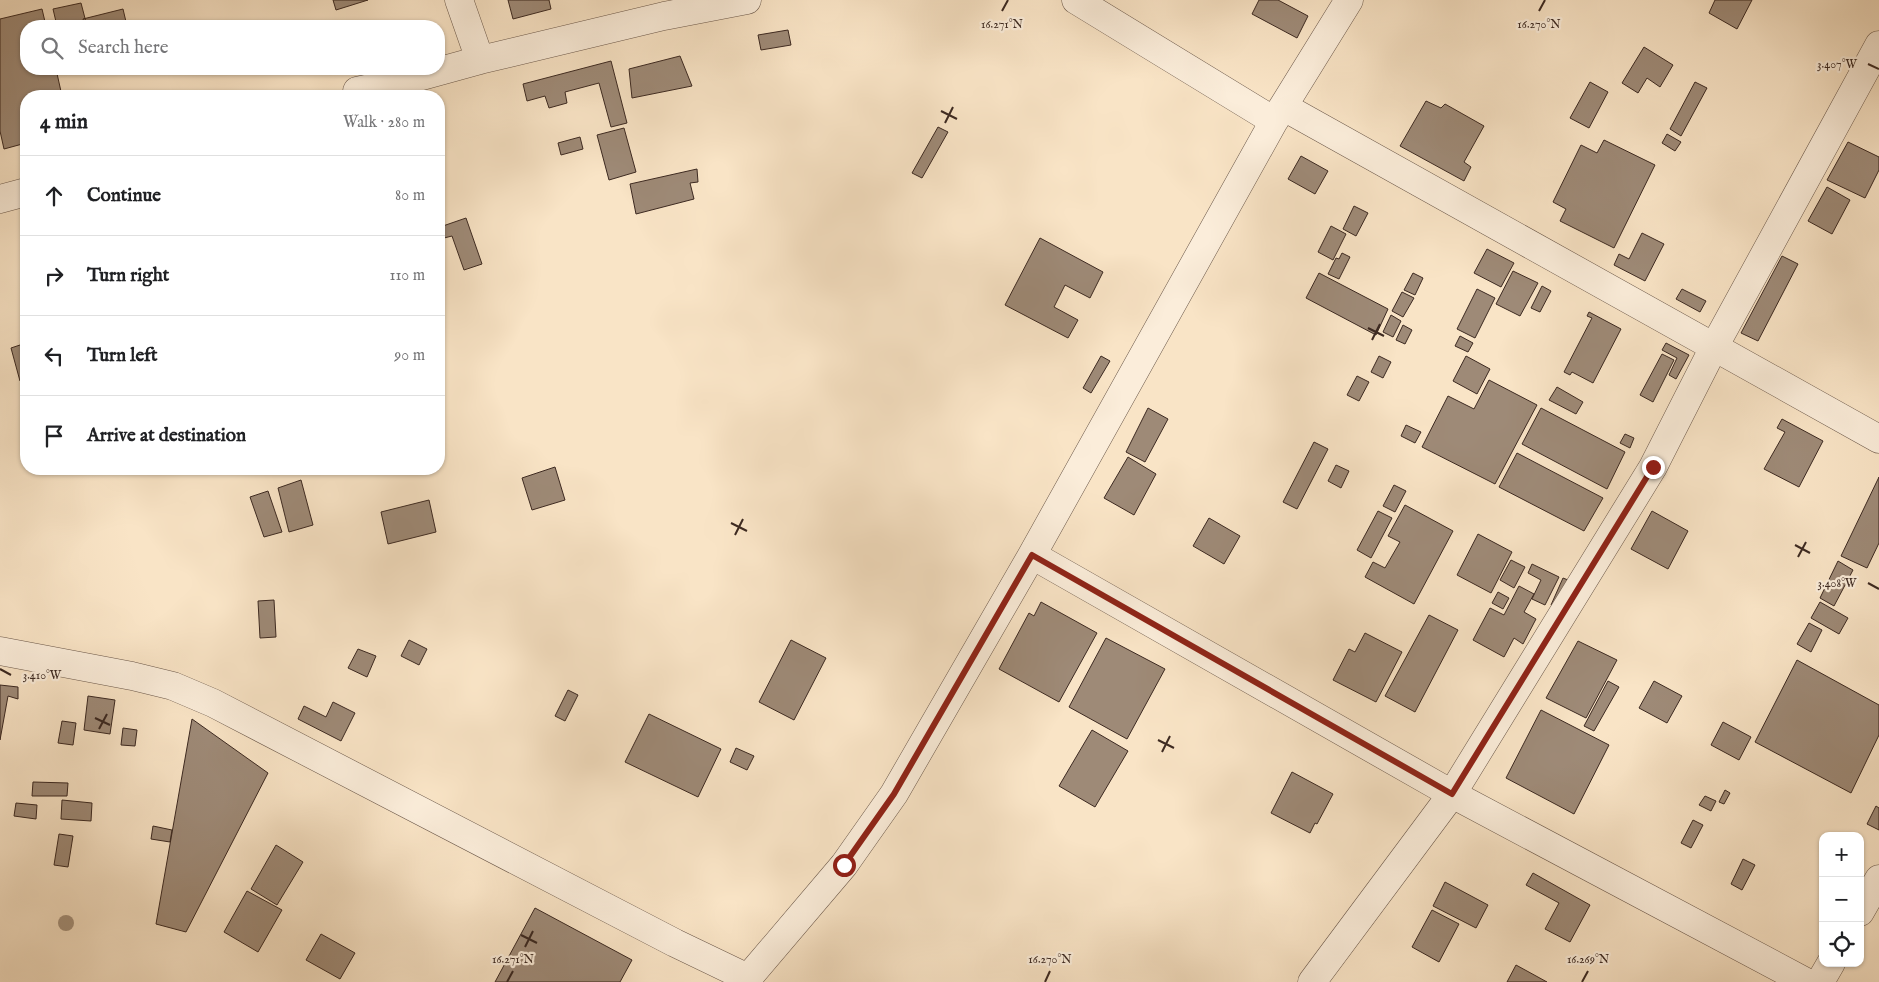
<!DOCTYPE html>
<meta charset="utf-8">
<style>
body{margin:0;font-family:"IM FELL English",serif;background:#f2f2f2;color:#202124}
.controls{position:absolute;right:15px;bottom:15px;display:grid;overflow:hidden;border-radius:10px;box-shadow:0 1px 4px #0004}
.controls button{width:45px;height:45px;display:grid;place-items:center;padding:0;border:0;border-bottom:1px solid #e0e0e0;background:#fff;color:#202124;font:25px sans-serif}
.stop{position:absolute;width:15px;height:15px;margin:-11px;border:4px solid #8f2418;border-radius:50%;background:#fff}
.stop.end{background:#8f2418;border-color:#fff;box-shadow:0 1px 5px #0008}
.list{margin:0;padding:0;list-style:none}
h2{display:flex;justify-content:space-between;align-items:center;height:65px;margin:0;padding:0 20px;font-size:21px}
h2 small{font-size:16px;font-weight:400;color:#757577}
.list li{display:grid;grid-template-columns:32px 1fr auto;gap:15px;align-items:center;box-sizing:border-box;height:80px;padding:0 20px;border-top:1px solid #e0e0e0}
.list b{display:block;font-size:19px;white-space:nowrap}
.list em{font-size:16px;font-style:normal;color:#757577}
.icon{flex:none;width:28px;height:28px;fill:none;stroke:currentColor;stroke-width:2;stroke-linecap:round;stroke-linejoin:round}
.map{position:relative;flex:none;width:1879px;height:982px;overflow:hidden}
.search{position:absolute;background:#fff;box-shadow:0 1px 4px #0004;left:20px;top:20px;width:425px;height:55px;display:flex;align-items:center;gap:12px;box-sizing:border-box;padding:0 18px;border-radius:20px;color:#757577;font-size:19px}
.panel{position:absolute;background:#fff;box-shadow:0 1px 4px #0004;left:20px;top:90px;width:425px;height:385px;border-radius:20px}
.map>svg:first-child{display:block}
.building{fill:#9e8a77;stroke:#3c2921}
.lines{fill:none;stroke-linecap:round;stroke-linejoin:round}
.minor-casing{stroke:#6b584a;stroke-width:29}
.minor{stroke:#fbedda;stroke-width:28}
.tree{fill:#a6937e}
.route{stroke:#8f2418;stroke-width:6}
.ticks{fill:none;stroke:#3c2921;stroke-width:2}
.ticks-label{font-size:12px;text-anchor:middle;fill:#3c2921;stroke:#fbedda;stroke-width:4.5;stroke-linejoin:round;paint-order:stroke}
</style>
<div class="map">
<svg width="1879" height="982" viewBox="0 0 1879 982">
<rect width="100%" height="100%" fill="#f9e4c6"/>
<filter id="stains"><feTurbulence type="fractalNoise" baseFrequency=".004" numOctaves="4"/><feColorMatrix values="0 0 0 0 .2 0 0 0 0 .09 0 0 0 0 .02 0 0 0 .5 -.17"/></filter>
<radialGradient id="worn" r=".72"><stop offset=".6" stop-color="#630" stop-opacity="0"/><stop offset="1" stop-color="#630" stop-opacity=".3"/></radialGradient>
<path class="building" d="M 333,0 L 368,0 L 336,10 Z
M 508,0 L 549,0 L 551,9 L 513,19 Z
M 1259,0 L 1278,0 L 1308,16 L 1297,38 L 1252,14 Z
M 1715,0 L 1752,0 L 1737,29 L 1709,13 Z
M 81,3 L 87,26 L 57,26 L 53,9 Z
M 42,9 L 46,26 L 26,26 L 26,69 L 56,69 L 62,96 L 26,96 L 26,143 L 4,149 L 0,131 L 0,19 Z
M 123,9 L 127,26 L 85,26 L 83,19 Z
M 788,30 L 791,45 L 761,50 L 758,35 Z
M 1644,47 L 1673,65 L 1660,87 L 1647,78 L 1638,93 L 1622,83 Z
M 680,56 L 692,86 L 632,98 L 629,69 Z
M 611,61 L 627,123 L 611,127 L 599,83 L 565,92 L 567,103 L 549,108 L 545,96 L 527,101 L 523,84 Z
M 1590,82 L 1608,92 L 1589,128 L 1570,118 Z
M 1695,82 L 1707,88 L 1681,136 L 1670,129 Z
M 1426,101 L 1441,108 L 1445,104 L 1484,126 L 1464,162 L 1471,167 L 1464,181 L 1400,146 Z
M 938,127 L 948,132 L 922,178 L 912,173 Z
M 624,128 L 636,172 L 609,180 L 597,135 Z
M 1667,134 L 1681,142 L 1675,151 L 1662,143 Z
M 580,137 L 583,149 L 561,155 L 558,143 Z
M 1604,140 L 1655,165 L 1614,248 L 1560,221 L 1566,209 L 1553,202 L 1581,145 L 1597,153 Z
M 1848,142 L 1879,157 L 1879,170 L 1865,198 L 1827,180 Z
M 1301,156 L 1328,171 L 1315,194 L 1288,179 Z
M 697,169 L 698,182 L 690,183 L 694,199 L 636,214 L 630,184 Z
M 1827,187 L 1850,200 L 1832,234 L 1808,221 Z
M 1354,206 L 1368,213 L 1356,236 L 1343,229 Z
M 466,218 L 482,264 L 464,270 L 452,236 L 444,238 L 440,227 Z
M 1331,226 L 1346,234 L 1333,260 L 1318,252 Z
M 1642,233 L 1664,244 L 1645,281 L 1614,265 L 1619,254 L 1629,259 Z
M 1040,238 L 1103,272 L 1090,298 L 1065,285 L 1054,307 L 1078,320 L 1068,338 L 1005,305 Z
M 1487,249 L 1514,263 L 1501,287 L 1474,273 Z
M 1342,253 L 1350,257 L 1339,279 L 1328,274 L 1336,258 L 1339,259 Z
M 1782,256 L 1798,264 L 1758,341 L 1741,333 Z
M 1513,271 L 1538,283 L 1520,316 L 1496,304 Z
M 1319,273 L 1388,309 L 1376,335 L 1306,298 Z
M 1413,273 L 1423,278 L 1415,295 L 1404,290 Z
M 1542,286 L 1551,291 L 1540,312 L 1531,308 Z
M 1477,289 L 1495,298 L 1475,338 L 1457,329 Z
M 1682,289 L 1706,301 L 1700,312 L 1676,299 Z
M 1402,292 L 1414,298 L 1403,317 L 1392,311 Z
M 1589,312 L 1621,329 L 1593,383 L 1572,372 L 1570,375 L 1564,372 L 1592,318 L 1587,316 Z
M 1391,315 L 1401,321 L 1393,337 L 1383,332 Z
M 1403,325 L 1412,330 L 1405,344 L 1396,340 Z
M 1460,336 L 1473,343 L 1468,352 L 1455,346 Z
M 26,343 L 26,379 L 20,381 L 11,348 Z
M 1666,343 L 1689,355 L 1676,379 L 1669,375 L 1677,358 L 1662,350 Z
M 1662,354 L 1674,360 L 1653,402 L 1640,395 Z
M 1101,356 L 1110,361 L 1091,393 L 1083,388 Z
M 1379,356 L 1391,362 L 1383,378 L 1371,372 Z
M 1466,356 L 1490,369 L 1477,394 L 1453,381 Z
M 1357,376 L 1369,382 L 1359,401 L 1347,395 Z
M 1489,380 L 1537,405 L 1495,484 L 1422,447 L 1448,396 L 1474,409 Z
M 1557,387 L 1583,402 L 1576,414 L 1549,400 Z
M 1148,408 L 1168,419 L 1145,462 L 1126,452 Z
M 1541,408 L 1625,452 L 1607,489 L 1522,444 Z
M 1782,419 L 1823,441 L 1799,487 L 1764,469 L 1785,432 L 1777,428 Z
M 1406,425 L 1421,432 L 1415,443 L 1401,436 Z
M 1625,434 L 1634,438 L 1630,448 L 1620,443 Z
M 1314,442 L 1328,449 L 1297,509 L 1283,502 Z
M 1517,453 L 1603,498 L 1584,531 L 1499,487 Z
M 1128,457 L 1156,474 L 1134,515 L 1104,498 Z
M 1336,465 L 1349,471 L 1341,488 L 1328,481 Z
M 555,467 L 565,500 L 532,510 L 522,478 Z
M 1879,477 L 1879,543 L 1867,568 L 1841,556 Z
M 301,480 L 313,525 L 289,532 L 278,488 Z
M 1394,485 L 1406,491 L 1395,512 L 1383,506 Z
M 268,491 L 282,532 L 264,537 L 250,497 Z
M 429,500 L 436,532 L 388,544 L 381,512 Z
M 1405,505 L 1453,531 L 1414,604 L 1365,577 L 1373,562 L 1385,568 L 1400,542 L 1388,536 Z
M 1378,511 L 1392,518 L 1371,558 L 1357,550 Z
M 1652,511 L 1688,531 L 1668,569 L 1631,549 Z
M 1209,518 L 1240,536 L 1224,564 L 1193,546 Z
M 1478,534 L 1512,552 L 1491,593 L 1457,575 Z
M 1511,560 L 1525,567 L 1514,588 L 1500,580 Z
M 1838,561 L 1853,570 L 1834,606 L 1820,598 Z
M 1532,564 L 1559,577 L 1545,605 L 1532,599 L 1541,580 L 1528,573 Z
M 1563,578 L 1573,582 L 1560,609 L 1551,605 Z
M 1519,586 L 1534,594 L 1524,612 L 1536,619 L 1523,644 L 1514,638 L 1504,657 L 1473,640 L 1490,608 L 1504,615 Z
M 1498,592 L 1509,598 L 1503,609 L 1492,603 Z
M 274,600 L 276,637 L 260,638 L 258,601 Z
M 1041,602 L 1097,633 L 1059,702 L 999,669 L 1029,613 L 1034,616 Z
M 1820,602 L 1848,618 L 1839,634 L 1811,618 Z
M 1429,615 L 1458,630 L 1415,712 L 1385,696 Z
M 1809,623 L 1822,630 L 1811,652 L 1797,644 Z
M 1365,633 L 1402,652 L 1376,702 L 1333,680 L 1349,649 L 1355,652 Z
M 1106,638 L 1165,669 L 1127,739 L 1069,707 Z
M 409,640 L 427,649 L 419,665 L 401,656 Z
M 791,640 L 826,658 L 794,720 L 759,702 Z
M 1578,641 L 1617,660 L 1586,718 L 1546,698 Z
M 358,649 L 376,656 L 367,677 L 348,668 Z
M 1797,660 L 1879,705 L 1879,735 L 1851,793 L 1755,742 Z
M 1608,681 L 1619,687 L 1594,731 L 1584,726 Z
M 1654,681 L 1682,696 L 1667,723 L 1639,708 Z
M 0,685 L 18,687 L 18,699 L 8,696 L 0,740 Z
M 568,690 L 578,695 L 565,721 L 555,716 Z
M 88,696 L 115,700 L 110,734 L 84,730 Z
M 333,702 L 355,713 L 341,741 L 298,719 L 304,706 L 326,717 Z
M 1541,710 L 1609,745 L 1574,814 L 1506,778 Z
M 649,714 L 721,749 L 698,797 L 625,762 Z
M 192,719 L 268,773 L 186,932 L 156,924 Z
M 62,721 L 76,723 L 73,745 L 58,743 Z
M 1723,722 L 1751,737 L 1739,760 L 1711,745 Z
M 123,728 L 137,730 L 135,746 L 121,745 Z
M 1092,730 L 1128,751 L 1095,807 L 1059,786 Z
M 736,748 L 754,756 L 747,770 L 730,762 Z
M 1292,772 L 1333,794 L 1317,824 L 1315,823 L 1310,833 L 1271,813 Z
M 33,782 L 68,783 L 67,796 L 32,796 Z
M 1725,790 L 1730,793 L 1724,804 L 1719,802 Z
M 1705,796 L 1716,801 L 1711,811 L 1699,805 Z
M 62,800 L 92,803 L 91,821 L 61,819 Z
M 16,803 L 37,805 L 36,819 L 14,816 Z
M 1876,806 L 1879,808 L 1879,830 L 1867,824 Z
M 1693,820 L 1703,825 L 1691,848 L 1681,843 Z
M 153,826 L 172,830 L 170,842 L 151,839 Z
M 59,834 L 73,836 L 68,867 L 54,865 Z
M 276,845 L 303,862 L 277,905 L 251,889 Z
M 1743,859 L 1755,865 L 1742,890 L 1731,884 Z
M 1533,873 L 1590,905 L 1570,942 L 1545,929 L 1559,903 L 1526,885 Z
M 1445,882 L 1488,905 L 1476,928 L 1433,906 Z
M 247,891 L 282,910 L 258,952 L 224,932 Z
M 535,908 L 632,960 L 620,982 L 495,982 Z
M 1432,910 L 1459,924 L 1439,962 L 1412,947 Z
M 321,934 L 355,953 L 340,979 L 306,960 Z
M 1516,965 L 1547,982 L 1507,982 Z"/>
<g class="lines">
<defs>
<path id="minor" d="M 459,0 L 480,60
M 1076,0 L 1274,121
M 357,91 L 411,79 L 480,60 L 664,16 L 747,0
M 1284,107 L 1879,439
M 0,199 L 26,192
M 1032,555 L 1452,794 L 1806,982
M 0,651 L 132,676 L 173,686 L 213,703 L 675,943 L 748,978 L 844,865 L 894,794 L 1032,555 L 1274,121 L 1349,0
M 1860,912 L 1879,879
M 1312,982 L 1452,794 L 1653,467 L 1714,347 L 1879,45
M 1820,982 L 1831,963"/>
</defs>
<use href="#minor" class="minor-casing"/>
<use href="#minor" class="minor"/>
</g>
<circle class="tree" cx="66" cy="923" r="8"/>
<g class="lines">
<path class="route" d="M 844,865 L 894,794 L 1032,555 L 1452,794 L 1653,467"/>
</g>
<path class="ticks" d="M 1002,11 L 1008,0M 1539,11 L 1545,0M 1868,64 L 1879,69M 941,111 L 957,119M 945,123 L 953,107M 1368,328 L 1384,336M 1372,340 L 1380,324M 731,523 L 747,531M 735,535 L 743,519M 1795,545 L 1810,553M 1798,557 L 1806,542M 1868,583 L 1879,589M 0,669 L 11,675M 95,718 L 110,725M 99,729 L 107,714M 1158,740 L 1174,748M 1162,752 L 1170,736M 521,935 L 537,943M 525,947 L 533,931M 507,982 L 513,971M 1045,982 L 1050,971M 1582,982 L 1588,971"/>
<g class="ticks-label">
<text x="1002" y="28">16.271°N</text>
<text x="1539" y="28">16.270°N</text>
<text x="1837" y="68">3.407°W</text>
<text x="1837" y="587">3.408°W</text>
<text x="42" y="679">3.410°W</text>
<text x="513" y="963">16.271°N</text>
<text x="1050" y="963">16.270°N</text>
<text x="1588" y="963">16.269°N</text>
</g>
<rect width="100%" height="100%" filter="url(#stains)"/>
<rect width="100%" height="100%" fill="url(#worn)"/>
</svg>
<div class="controls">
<button>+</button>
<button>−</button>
<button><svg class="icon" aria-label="locate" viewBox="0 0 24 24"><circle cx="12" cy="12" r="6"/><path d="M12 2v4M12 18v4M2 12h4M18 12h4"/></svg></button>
</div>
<div class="stop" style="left:844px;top:865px"></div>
<div class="stop end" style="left:1653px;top:467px"></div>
<div class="search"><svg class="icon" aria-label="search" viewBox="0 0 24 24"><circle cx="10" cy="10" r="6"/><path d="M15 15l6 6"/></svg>Search here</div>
<section class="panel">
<h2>4 min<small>Walk · 280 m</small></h2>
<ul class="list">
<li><svg class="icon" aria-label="ahead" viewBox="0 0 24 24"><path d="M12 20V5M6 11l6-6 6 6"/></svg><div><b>Continue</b></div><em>80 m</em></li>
<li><svg class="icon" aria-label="right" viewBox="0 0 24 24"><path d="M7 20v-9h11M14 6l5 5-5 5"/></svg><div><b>Turn right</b></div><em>110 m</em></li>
<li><svg class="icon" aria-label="left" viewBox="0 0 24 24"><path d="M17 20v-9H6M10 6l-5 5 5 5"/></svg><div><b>Turn left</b></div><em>90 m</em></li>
<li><svg class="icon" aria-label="arrive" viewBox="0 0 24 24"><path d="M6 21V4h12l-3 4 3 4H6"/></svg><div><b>Arrive at destination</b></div></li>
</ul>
</section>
</div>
